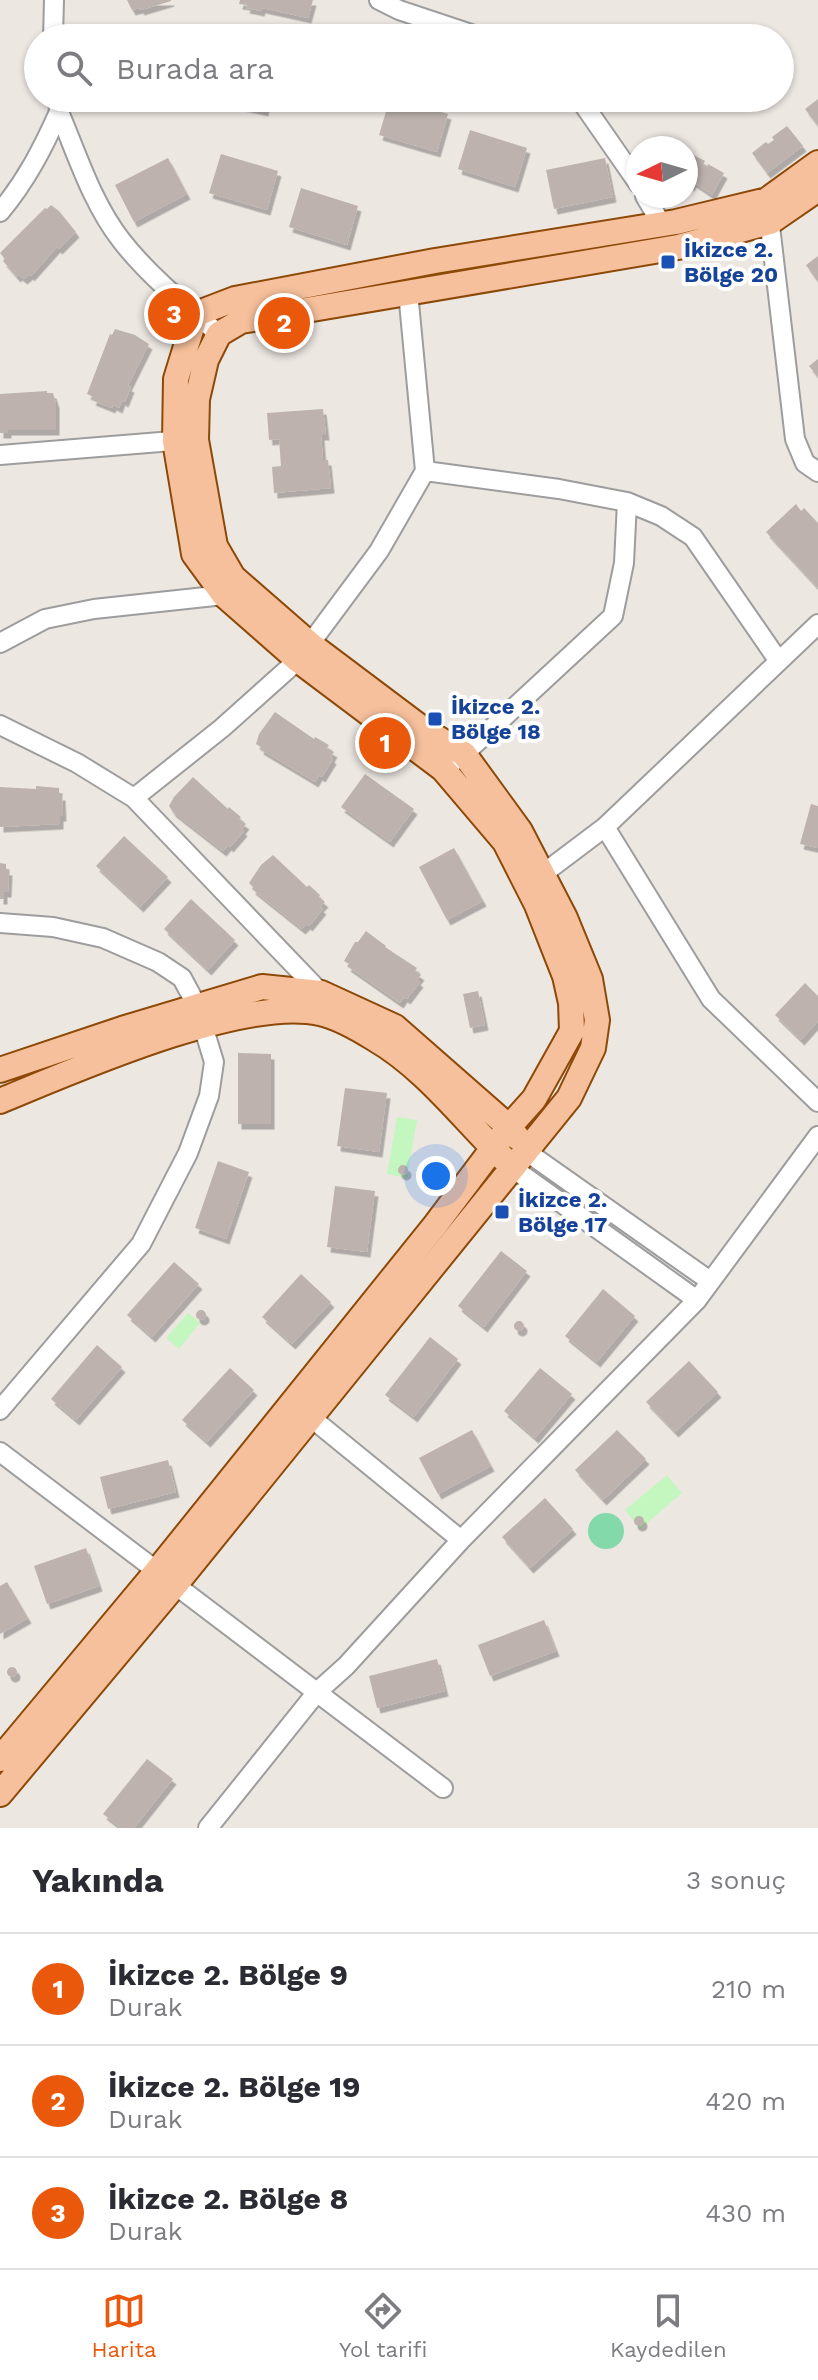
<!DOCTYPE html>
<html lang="tr">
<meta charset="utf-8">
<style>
body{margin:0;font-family:"Work Sans",sans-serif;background:#f7f7f7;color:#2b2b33}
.compass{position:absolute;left:626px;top:136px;width:72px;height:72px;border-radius:50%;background:#fff;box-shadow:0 2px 6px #0004;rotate:265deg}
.you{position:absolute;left:436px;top:1176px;width:28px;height:28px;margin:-20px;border:6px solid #fff;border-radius:50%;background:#1a73e8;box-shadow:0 0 0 12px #1a73e833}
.badge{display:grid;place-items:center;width:52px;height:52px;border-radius:50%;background:#ea580c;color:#fff;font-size:26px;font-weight:700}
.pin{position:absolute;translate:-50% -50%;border:4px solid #fff;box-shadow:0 2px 8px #0006}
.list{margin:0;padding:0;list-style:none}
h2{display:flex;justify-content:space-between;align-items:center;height:104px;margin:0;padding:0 32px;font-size:34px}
h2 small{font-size:26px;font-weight:400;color:#7c7c81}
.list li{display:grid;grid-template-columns:52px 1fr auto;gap:24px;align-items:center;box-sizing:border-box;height:112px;padding:0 32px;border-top:2px solid #e1e1e2}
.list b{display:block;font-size:30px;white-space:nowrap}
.list p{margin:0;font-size:26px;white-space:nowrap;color:#7c7c81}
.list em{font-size:26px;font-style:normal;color:#7c7c81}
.icon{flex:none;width:44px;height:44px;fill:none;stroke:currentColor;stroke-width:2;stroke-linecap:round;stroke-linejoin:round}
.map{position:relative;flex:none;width:818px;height:1828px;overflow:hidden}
.search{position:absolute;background:#fff;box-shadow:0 2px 6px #0004;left:24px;right:24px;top:24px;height:88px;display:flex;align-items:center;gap:20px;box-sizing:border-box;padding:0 28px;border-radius:44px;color:#7c7c81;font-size:30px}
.sheet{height:440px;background:#fff}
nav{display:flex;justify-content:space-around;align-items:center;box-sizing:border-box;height:112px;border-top:2px solid #e1e1e2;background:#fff;font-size:22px;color:#7c7c81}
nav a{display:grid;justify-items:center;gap:4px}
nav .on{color:#ea580c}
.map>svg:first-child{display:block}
.park{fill:#c4f6bf}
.pitch{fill:#83d9a9}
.building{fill:#bdb2ae;filter:url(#shadow)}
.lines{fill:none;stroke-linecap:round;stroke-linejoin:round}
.minor-casing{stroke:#9d9d9d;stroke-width:22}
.major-casing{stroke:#8c4907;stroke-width:28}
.minor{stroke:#fff;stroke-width:18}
.major{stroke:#f7c09c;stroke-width:24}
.transit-dot{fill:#1a4fb4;stroke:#fff;stroke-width:3}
.labels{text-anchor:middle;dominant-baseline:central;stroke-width:8;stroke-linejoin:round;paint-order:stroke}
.transit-label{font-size:22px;font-weight:bold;fill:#164399;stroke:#fff;text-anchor:start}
</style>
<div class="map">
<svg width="818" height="1828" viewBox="0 0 818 1828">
<defs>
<filter id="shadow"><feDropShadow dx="3.5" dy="5.5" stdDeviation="0" flood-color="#0004"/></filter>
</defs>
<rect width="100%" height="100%" fill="#ede7e2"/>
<path class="park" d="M 397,1117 L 417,1120 L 407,1178 L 387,1174 Z
M 188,1313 L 200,1323 L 179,1349 L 166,1338 Z
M 667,1475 L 682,1493 L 640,1529 L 625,1510 Z"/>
<path class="pitch" d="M588 1531a18 18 0 1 1 36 0a18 18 0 1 1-36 0Z"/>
<path class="building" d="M 127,0 L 171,0 L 171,1 L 141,10 L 140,8 L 132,10 Z
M 240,0 L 313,0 L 308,18 L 262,8 L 261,11 L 246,8 L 247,5 L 239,4 Z
M 82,98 L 106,98 L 106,99 L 91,103 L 91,100 L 83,101 Z
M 204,98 L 267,98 L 265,111 L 219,101 L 219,103 L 203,101 Z
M 390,98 L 448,114 L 437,152 L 379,135 Z
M 818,99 L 818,126 L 805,109 Z
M 787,126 L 803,146 L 767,173 L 752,153 L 766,142 L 768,144 L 774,140 L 772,137 Z
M 470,130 L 527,148 L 515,187 L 458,169 Z
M 663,140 L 679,148 L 659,148 Z
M 686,151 L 705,161 L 703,165 L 707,167 L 708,164 L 724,173 L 712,195 L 693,182 L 691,186 L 686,183 Z
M 221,154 L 278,171 L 267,210 L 209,193 Z
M 168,158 L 187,194 L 134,222 L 115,185 Z
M 605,158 L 613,197 L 554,209 L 546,170 Z
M 301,188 L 358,206 L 347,245 L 289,227 Z
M 51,205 L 59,211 L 76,232 L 59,249 L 57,247 L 31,276 L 30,274 L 24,279 L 19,275 L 17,277 L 3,261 L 5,259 L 0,253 L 45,208 L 47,209 Z
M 818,256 L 818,282 L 806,265 Z
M 115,329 L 135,335 L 149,344 L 128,386 L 131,387 L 125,402 L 122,400 L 119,408 L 113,405 L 112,408 L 92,400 L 94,397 L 87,394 L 110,334 L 112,335 Z
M 818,359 L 818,377 L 809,366 Z
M 47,391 L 47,393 L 53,393 L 56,403 L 56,430 L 8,430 L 8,433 L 0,433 L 0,394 Z
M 323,409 L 326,435 L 321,435 L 323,460 L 328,460 L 331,488 L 274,493 L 272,467 L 281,466 L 279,439 L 269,440 L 267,413 Z
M 796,504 L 801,511 L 804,508 L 818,523 L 818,588 L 766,532 Z
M 275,712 L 314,739 L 315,737 L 329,745 L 327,748 L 334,752 L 331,757 L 333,759 L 322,777 L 319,775 L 315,782 L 260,749 L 261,747 L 256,744 L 259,734 Z
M 365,774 L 414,809 L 390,842 L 341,807 Z
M 193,777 L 228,809 L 229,807 L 241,817 L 239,819 L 246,824 L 242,829 L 244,831 L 230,847 L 228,845 L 223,851 L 173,812 L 169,806 L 174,797 Z
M 36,786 L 59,788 L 59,795 L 62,795 L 63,816 L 60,816 L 60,824 L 0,827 L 0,787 L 36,789 Z
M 811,804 L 818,806 L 818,848 L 800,844 Z
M 124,836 L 168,877 L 140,907 L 96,866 Z
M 454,848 L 483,901 L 447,920 L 419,867 Z
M 273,855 L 307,887 L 309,885 L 320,895 L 319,897 L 325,902 L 320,907 L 323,909 L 309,926 L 307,924 L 302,929 L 252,889 L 253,887 L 249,883 L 261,865 Z
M 0,863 L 6,864 L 6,870 L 9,870 L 8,892 L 4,892 L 4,899 L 0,899 Z
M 191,899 L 235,940 L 208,970 L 164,929 Z
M 366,931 L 386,946 L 385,947 L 417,968 L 415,971 L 421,975 L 417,980 L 420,982 L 407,999 L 404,997 L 400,1003 L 347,966 L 349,964 L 344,961 L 355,942 L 358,942 Z
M 805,983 L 818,996 L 818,1021 L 801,1040 L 775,1015 Z
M 478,991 L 485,1025 L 470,1028 L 463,994 Z
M 238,1053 L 271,1054 L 271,1124 L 238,1124 Z
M 345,1088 L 387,1093 L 379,1152 L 337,1146 Z
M 218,1161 L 249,1172 L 226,1239 L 195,1228 Z
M398 1170a5 5 0 1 1 10 0a5 5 0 1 1-10 0Z
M 335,1186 L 375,1191 L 367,1252 L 327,1247 Z
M 501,1251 L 527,1271 L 484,1327 L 458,1306 Z
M 174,1262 L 199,1284 L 152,1337 L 127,1315 Z
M 301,1274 L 331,1302 L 292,1344 L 262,1317 Z
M 603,1289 L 635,1316 L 597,1362 L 565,1336 Z
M196 1315a5 5 0 1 1 10 0a5 5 0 1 1-10 0Z
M514 1326a5 5 0 1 1 10 0a5 5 0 1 1-10 0Z
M 430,1337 L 458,1359 L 414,1417 L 385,1395 Z
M 97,1345 L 122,1367 L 76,1420 L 51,1399 Z
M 689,1361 L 718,1392 L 675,1432 L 646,1402 Z
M 230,1368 L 254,1390 L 207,1442 L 182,1420 Z
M 540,1368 L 572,1394 L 535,1438 L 504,1411 Z
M 472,1430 L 491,1466 L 438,1494 L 419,1458 Z
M 617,1430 L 646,1459 L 603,1500 L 575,1470 Z
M 168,1460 L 176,1492 L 108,1509 L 100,1477 Z
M 545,1498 L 573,1529 L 530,1568 L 502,1537 Z
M634 1521a5 5 0 1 1 10 0a5 5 0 1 1-10 0Z
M 86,1548 L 99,1586 L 47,1604 L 34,1566 Z
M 7,1582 L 28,1618 L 0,1634 L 0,1586 Z
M 544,1620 L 556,1651 L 490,1676 L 478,1645 Z
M 437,1659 L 445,1691 L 377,1708 L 369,1676 Z
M7 1672a5 5 0 1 1 10 0a5 5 0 1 1-10 0Z
M 147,1759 L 173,1779 L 134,1828 L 121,1828 L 103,1814 Z"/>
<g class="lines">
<defs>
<path id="minor" d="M 379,0 L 399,10 L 483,38
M 53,38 L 54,0
M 58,98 L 59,112 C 77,154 92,203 121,240 C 147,274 186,306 219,334
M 579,98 L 638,183
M 645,196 L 662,225
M 768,209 L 795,439 L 805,463 L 818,472
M 0,212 C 26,181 43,148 59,112
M 0,455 L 185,440
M 425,471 L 559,489 L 627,502 L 661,516 L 693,537 L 778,660
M 0,643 L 45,619 L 94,609 L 224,595
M 0,725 L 77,763 L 134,798 L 321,993
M 443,769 L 464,754 L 613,616 L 624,563 L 627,502
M 134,798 L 222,728 L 298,660 L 379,551 L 425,471 L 408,292
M 605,827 L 711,999 L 818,1102
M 544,873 L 605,827 L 818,624
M 0,923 L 53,927 L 103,938 L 158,962 L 182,978 L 197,1006 L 214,1062 L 209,1096 L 188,1153 L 141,1244 L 0,1410
M 527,1152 L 710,1281
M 514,1169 L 697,1300
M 303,1411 L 461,1540
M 0,1452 L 443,1788
M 208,1828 L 317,1692 L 346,1666 L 461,1540 L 697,1300 L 818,1136"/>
<path id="major" d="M 0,1070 L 122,1029 L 262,987 L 321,993 L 395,1027 L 509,1127 L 517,1137
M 0,1101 C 75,1070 242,996 320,1013 C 339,1017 359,1029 375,1039 C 425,1068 463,1119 504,1159
M 0,1759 L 157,1571 L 436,1224 L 509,1127 L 534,1099 L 572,1031 L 571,1003 L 565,976 L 537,905 L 505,842 L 443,769 L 298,660 L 224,595 L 194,554 L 175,441 L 176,379 L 196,314 L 235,299 L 435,261 L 676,222 L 767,200 L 818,163
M 0,1794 L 175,1585 L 569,1098 L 593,1048 L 597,1020 L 590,979 L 565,918 L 520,831 L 464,754 L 424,730 L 311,645 L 233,577 L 215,546 L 196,440 L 197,399 L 206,360 L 219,334 L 241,321 L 678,247 L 770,222 L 818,189"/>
</defs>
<use href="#minor" class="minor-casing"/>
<use href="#major" class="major-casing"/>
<use href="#minor" class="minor"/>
<use href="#major" class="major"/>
</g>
<g class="transit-dot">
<rect x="660" y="254" width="16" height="16" rx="4"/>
<rect x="427" y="711" width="16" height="16" rx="4"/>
<rect x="494" y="1204" width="16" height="16" rx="4"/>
</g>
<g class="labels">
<g class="transit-label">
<text x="684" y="249">İkizce 2.<tspan x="684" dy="25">Bölge 20</tspan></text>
<text x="451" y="706">İkizce 2.<tspan x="451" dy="25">Bölge 18</tspan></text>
<text x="518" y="1199">İkizce 2.<tspan x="518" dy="25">Bölge 17</tspan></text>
</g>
</g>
</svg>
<svg class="compass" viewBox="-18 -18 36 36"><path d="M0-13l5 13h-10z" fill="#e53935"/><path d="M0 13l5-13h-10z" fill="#7c7c81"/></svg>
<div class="you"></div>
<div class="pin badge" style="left:385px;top:743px">1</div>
<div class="pin badge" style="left:284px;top:323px">2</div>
<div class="pin badge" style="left:174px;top:314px">3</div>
<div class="search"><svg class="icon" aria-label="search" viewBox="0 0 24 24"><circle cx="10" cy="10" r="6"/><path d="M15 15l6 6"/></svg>Burada ara</div>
</div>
<section class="sheet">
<h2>Yakında<small>3 sonuç</small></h2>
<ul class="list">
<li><span class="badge">1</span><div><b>İkizce 2. Bölge 9</b><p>Durak</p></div><em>210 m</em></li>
<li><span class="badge">2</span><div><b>İkizce 2. Bölge 19</b><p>Durak</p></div><em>420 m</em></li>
<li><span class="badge">3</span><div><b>İkizce 2. Bölge 8</b><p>Durak</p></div><em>430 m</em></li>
</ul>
</section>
<nav>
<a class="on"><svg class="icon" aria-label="map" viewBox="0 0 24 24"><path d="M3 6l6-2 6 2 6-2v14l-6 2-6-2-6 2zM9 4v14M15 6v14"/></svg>Harita</a>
<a><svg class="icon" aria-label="directions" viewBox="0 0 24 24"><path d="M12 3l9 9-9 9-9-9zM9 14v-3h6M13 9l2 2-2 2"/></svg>Yol tarifi</a>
<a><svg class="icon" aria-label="saved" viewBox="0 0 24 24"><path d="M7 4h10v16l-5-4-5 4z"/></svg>Kaydedilen</a>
</nav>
